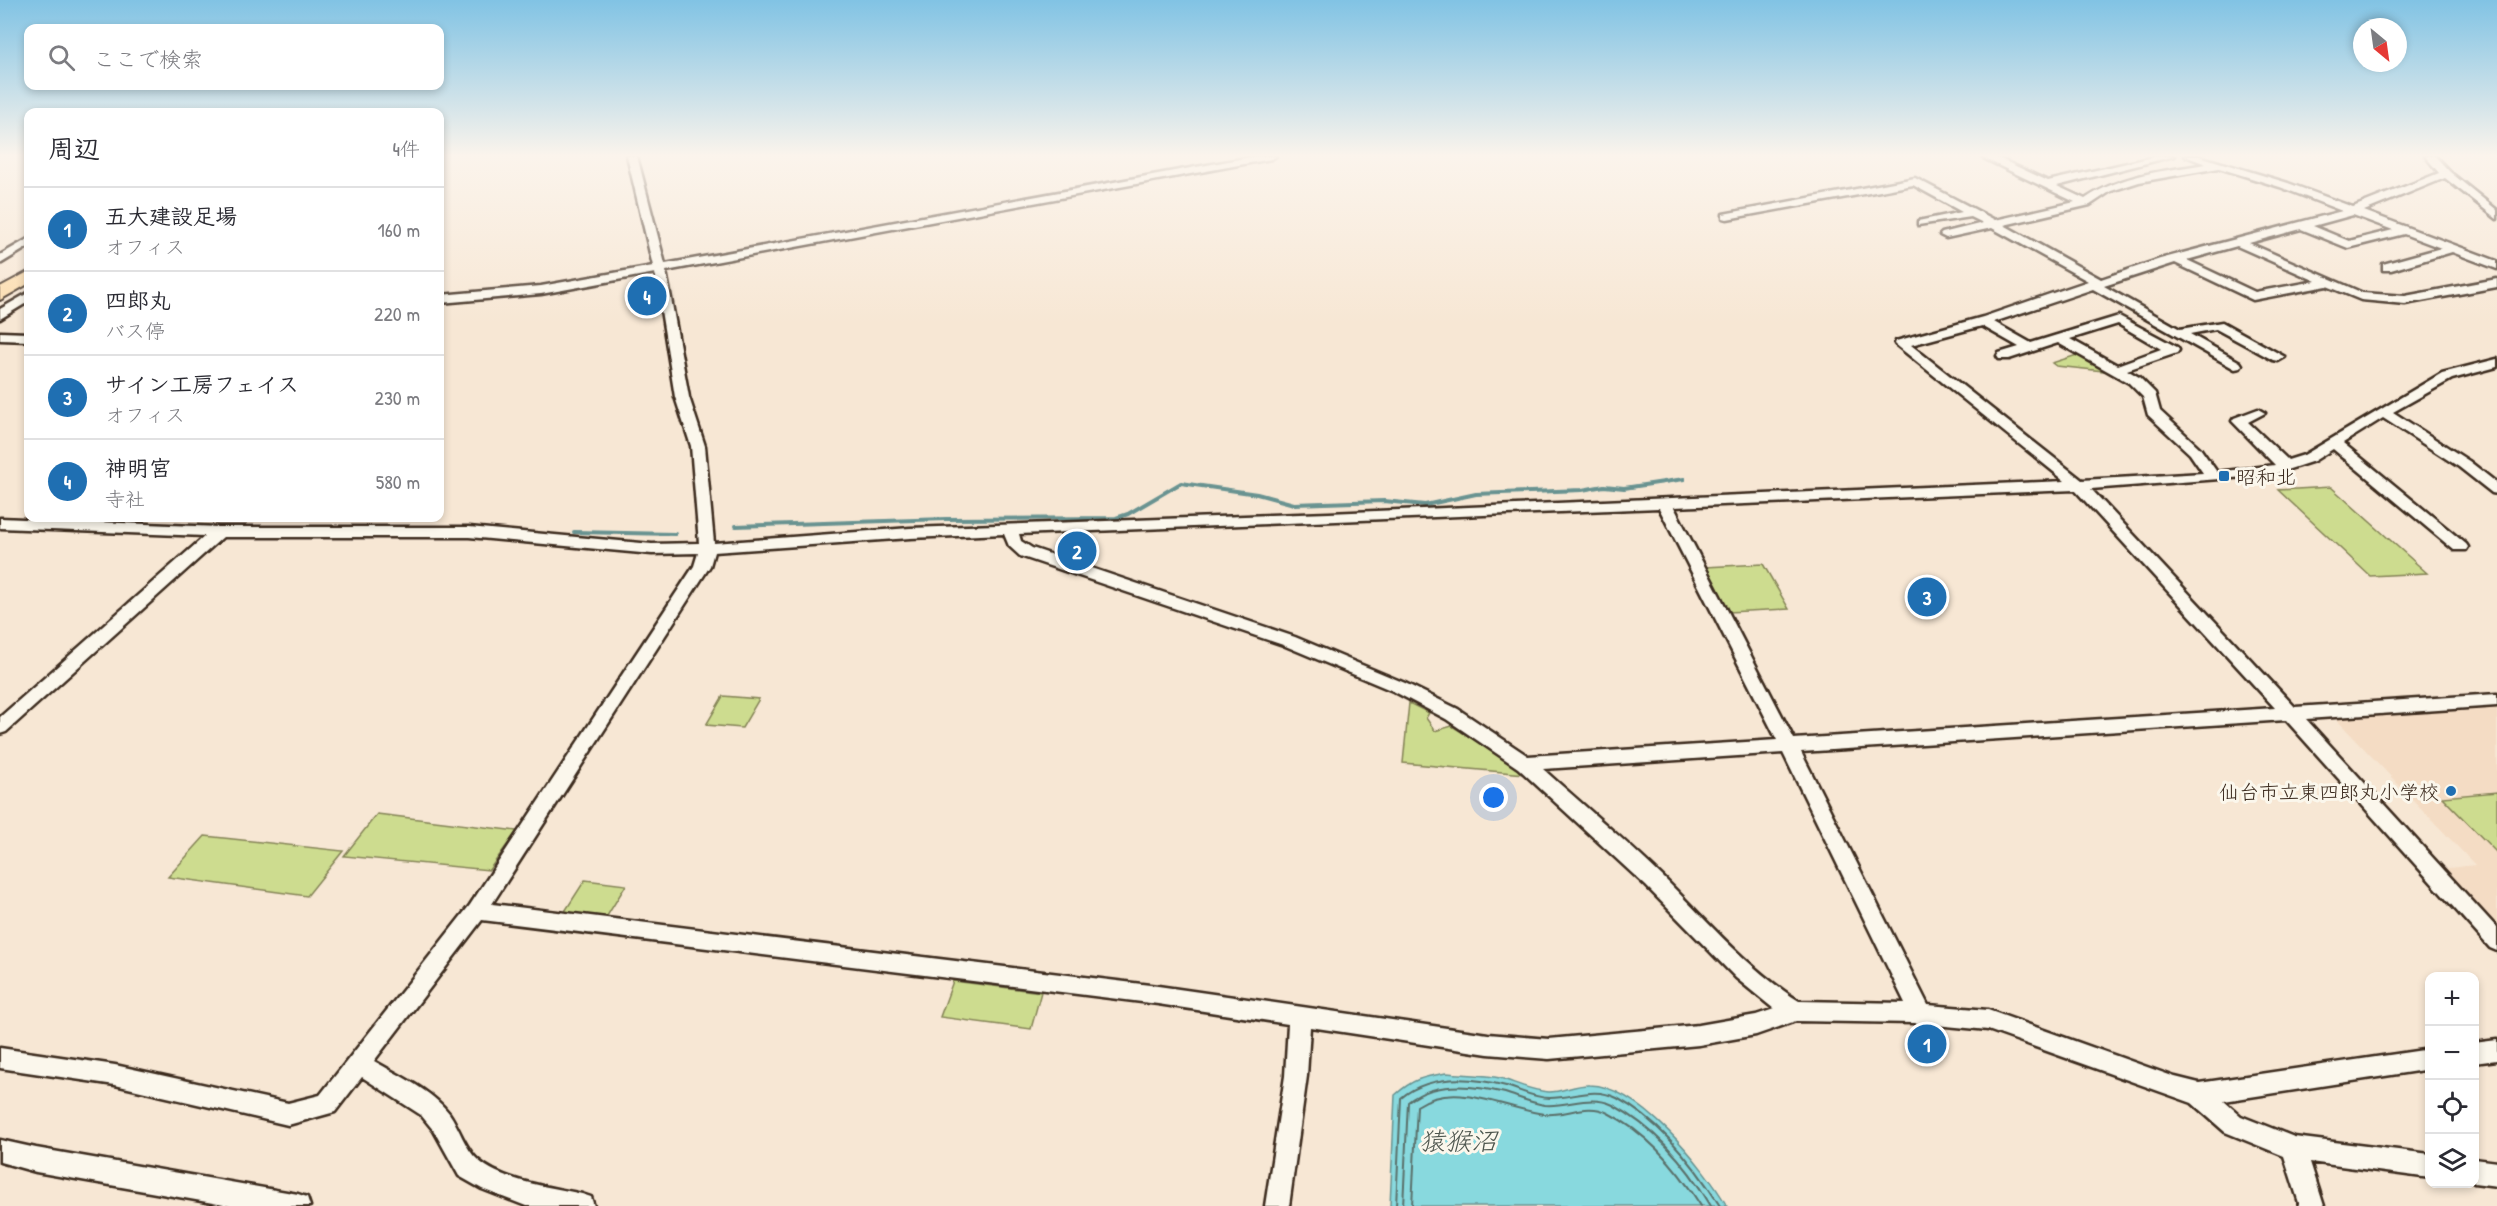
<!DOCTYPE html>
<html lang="ja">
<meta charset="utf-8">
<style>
body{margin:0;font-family:"Patrick Hand","Klee One",sans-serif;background:#f2f2f3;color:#2b2b33}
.controls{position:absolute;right:18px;bottom:18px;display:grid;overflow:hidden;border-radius:12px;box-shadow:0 3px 9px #0003}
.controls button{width:54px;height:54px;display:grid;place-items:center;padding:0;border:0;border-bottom:2px solid #e1e1e2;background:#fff;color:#2b2b33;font:30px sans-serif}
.compass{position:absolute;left:2353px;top:18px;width:54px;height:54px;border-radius:50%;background:#fff;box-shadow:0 3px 9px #0003;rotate:151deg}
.you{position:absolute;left:1494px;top:798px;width:21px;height:21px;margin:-15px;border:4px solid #fff;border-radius:50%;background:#1a73e8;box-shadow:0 0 0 9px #1a73e833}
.badge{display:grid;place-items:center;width:39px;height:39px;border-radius:50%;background:#1f6fb2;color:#fff;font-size:20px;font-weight:700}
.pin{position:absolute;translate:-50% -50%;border:3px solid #fff;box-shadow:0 2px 6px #0006}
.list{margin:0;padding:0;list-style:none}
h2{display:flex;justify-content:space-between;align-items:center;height:78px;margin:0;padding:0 24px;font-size:26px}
h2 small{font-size:20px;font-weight:400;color:#7c7c81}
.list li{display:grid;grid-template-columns:39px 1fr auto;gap:18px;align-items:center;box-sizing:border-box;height:84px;padding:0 24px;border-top:2px solid #e1e1e2}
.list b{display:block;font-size:22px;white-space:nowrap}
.list p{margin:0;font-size:20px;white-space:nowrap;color:#7c7c81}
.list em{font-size:20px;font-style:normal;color:#7c7c81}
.icon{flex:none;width:33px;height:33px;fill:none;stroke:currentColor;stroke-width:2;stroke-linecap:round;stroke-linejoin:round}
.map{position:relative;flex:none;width:2497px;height:1206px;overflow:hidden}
.search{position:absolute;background:#fff;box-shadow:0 3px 9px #0003;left:24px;top:24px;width:420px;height:66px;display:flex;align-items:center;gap:15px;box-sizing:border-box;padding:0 21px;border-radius:12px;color:#7c7c81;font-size:22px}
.panel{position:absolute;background:#fff;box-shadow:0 3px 9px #0003;left:24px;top:108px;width:420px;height:414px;border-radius:12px}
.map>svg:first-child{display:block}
.built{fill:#f4dcc4}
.green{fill:#cddc8f;stroke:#848356;stroke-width:1.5}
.water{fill:#88d9de;stroke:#699391;stroke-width:1.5}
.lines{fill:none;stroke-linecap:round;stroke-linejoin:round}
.shore{stroke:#5a706b;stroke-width:2}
.stream{stroke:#699391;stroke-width:4}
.minor-casing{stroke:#3b2a1e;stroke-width:5}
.highway-casing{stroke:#3b2a1e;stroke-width:4}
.minor{fill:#fbf7ec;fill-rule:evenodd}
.highway{fill:#fcdcac;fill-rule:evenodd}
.poi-dot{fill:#1f6fb2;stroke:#fbf7ec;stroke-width:2}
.labels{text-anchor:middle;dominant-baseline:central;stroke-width:6;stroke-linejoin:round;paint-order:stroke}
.poi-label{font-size:20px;fill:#3b2a1e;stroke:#fbf7ec;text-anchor:start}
.near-water-label{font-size:26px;font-style:italic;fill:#4e564e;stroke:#fbf7ec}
</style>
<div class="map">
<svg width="2497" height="1206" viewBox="0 0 2497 1206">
<rect width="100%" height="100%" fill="#f7e7d4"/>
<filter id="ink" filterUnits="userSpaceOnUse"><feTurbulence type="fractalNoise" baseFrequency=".0167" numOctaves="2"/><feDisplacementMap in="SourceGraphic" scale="12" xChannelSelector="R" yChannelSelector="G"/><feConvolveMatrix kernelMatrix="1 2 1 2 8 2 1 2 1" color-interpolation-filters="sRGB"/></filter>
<g filter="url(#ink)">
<path class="built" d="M 2497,707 L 2497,932 L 2440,869 L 2475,865 L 2335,718 Z"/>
<path class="green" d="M 2080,354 L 2113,372 L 2056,366 L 2052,363 Z
M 2331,487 L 2427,573 L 2370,576 L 2278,490 Z
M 1763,564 L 1789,609 L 1728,612 L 1705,567 Z
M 723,696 L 759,699 L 742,728 L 706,725 Z
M 1409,703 L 1429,713 L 1426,718 L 1435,731 L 1452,726 L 1504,758 L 1525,774 L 1403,763 Z
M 2497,792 L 2497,853 L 2442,797 Z
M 377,814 L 517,831 L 489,870 L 344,856 Z
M 205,836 L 343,851 L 307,896 L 168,877 Z
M 585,880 L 626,885 L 604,921 L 562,916 Z
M 953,981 L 1041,992 L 1031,1029 L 940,1017 Z"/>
<path class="water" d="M 1446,1073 C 1463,1075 1484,1074 1500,1078 C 1516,1083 1532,1091 1549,1092 C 1563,1092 1576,1084 1590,1085 C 1639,1086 1704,1166 1727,1206 L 1390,1206 L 1395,1095 C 1413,1079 1422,1077 1446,1073 Z"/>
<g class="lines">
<path class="shore" d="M 1396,1206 L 1401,1098 C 1430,1074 1471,1077 1506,1086 C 1520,1090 1534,1098 1550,1098 C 1574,1098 1593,1086 1617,1098 C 1661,1122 1694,1164 1720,1206
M 1403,1206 L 1408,1102 C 1434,1081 1474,1085 1505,1093 C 1518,1097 1531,1103 1545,1105 C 1568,1107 1590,1094 1613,1105 C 1655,1128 1687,1165 1711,1206
M 1412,1206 L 1417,1106 C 1456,1080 1504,1109 1545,1114 C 1567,1116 1587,1102 1608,1113 C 1647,1133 1678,1169 1701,1206"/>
<path class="stream" d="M 736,526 L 946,519 L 1116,518 L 1128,514 L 1181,483 L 1257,494 L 1294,504 L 1384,501 L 1425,505 L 1476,494 L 1582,490 L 1604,486 L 1624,488 L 1684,479
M 574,532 L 675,534"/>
<defs>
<path id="minor" d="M 627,156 L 637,156 L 665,264 L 1256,156 L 1276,156 L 1271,159 L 666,271 L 689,397 L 705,446 L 714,543 L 910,528 L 1329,513 L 2065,481 L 1895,344 L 1896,341 L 1983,317 L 2088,281 L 1992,228 L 1946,238 L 1940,235 L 1942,233 L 1983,223 L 1971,217 L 1918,225 L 1918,221 L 1962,212 L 1913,185 L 1727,219 L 1723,218 L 1723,214 L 1915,178 L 1995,220 L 2075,202 L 1983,158 L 1982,156 L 1994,156 L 2048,181 L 2158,156 L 2174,156 L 2057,186 L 2085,199 C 2122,174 2164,171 2206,164 L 2185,156 L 2199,156 L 2288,183 L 2353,207 L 2439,173 L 2425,156 L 2435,156 L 2450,172 L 2497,210 L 2497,219 L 2445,178 L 2364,211 L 2497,261 L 2497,269 L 2452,252 L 2391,270 L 2383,270 L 2383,264 L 2441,248 L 2404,234 L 2348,248 L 2301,229 L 2249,243 L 2363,293 L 2405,296 L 2497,279 L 2497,287 L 2405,304 L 2361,300 L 2327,286 L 2253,300 L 2175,263 L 2104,286 L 2180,329 L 2222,322 L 2285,357 L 2278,361 L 2273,360 L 2216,329 L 2190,334 L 2240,362 L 2242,365 L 2240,368 L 2235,369 L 2093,289 L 1994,322 L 2031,343 L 2119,316 L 2177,347 L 2179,350 L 2177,353 L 2127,370 L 2139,377 L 2155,393 L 2160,411 L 2200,448 L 2217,472 L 2275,465 L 2232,421 L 2234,418 L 2258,409 L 2265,413 L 2248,422 L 2288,460 L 2304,455 L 2442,373 L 2497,359 L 2497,367 L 2452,379 L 2393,412 L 2469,461 L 2497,483 L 2497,494 L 2492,493 L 2459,467 L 2383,418 L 2343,443 L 2466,544 L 2468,547 L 2466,550 L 2454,550 L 2333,449 L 2314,461 L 2271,475 L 2091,489 L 2295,707 L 2497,694 L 2497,706 L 2306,719 L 2497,928 L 2497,951 L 2490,948 L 2286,720 L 1801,752 L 1928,1005 L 1988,1010 L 2175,1077 L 2199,1083 L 2430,1049 L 2430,1069 L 2224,1101 L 2241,1116 L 2294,1137 L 2430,1154 L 2430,1178 L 2310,1162 L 2324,1206 L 2300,1206 L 2284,1156 L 2225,1132 L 2192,1103 L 1988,1030 L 1914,1023 L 1796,1021 L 1756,1035 L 1699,1045 L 1549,1059 L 1488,1054 L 1310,1027 L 1307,1076 L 1289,1206 L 1265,1206 L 1285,1076 L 1288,1024 L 1158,1004 L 482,920 L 374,1061 C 400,1076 431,1090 449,1113 C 459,1127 465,1149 478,1160 C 503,1182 551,1187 582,1194 L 591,1197 L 594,1206 L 526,1206 L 482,1189 L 459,1176 L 434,1131 L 421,1115 L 362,1077 L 335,1112 L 288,1125 L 115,1085 L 0,1068 L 0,1048 L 115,1065 L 288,1103 L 320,1095 L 470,905 L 694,566 L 698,553 L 652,554 L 469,537 L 223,537 L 6,732 L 0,734 L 0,717 L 205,536 L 0,528 L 0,518 L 219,527 L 469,527 L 652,544 L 699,543 L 691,446 L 675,397 L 655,273 L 541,294 L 440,303 L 440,295 L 541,286 L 653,266 ZM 2219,168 L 2280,187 L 2342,211 L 2160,259 L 2101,279 L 2004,225 L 2090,205 L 2111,191 L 2139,182 ZM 2353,215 L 2393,230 L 2349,241 L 2313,226 ZM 2237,246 L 2316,281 L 2255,292 L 2187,260 ZM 2118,324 L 2161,349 L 2117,365 L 2070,339 ZM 1982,326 L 2019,347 L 1999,353 L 1997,356 L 1999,359 L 2009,359 L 2058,343 L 2129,383 L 2143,397 L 2148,415 L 2190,454 L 2203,473 L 2082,480 L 1911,345 ZM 2075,490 L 2275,708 L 1794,739 L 1674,507 ZM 1659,508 L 1777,740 L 1528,756 L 1458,709 L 1405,683 L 1295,637 L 1032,548 L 1021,541 L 1019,534 ZM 1004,534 L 1009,546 L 1020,556 L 1283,645 L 1393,691 L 1446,719 L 1518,768 L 1646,886 L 1736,978 L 1774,1009 L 1756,1015 L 1699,1025 L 1549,1039 L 1488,1034 L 1158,986 L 492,904 L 710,566 L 714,552 L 910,538 ZM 1783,753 L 1905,1003 L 1799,1001 C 1748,969 1706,920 1663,877 C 1625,840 1583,805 1543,769 Z
M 28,239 L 28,247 L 0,264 L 0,255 Z
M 28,293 L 28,302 L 0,319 L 0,309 Z
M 0,332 L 28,333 L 28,341 L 0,340 Z
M 2497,1040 L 2497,1060 L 2474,1063 L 2474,1043 Z
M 0,1140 L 36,1148 L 298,1194 L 307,1197 L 310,1206 L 230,1206 L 36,1172 L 0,1162 Z
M 2474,1159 L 2497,1162 L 2497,1186 L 2474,1183 Z"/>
<path id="highway" d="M 28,272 L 28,284 L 0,300 L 0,287 Z"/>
</defs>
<use href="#minor" class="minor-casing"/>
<use href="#highway" class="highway-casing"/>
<use href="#minor" class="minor"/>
<use href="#highway" class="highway"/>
</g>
</g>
<linearGradient id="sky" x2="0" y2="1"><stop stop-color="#81c3e4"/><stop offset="0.48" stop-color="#fbf4ec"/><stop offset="1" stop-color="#fbf4ec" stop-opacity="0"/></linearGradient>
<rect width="2497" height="324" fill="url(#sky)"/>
<g class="poi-dot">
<rect x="2218" y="470" width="12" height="12" rx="3"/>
<circle cx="2451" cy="791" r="6"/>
</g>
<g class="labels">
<g class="poi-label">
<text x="2236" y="476">昭和北</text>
<text x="2439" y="791" text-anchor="end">仙台市立東四郎丸小学校</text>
</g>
<g class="near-water-label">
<text x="1458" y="1140">猿猴沼</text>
</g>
</g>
</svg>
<div class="controls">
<button>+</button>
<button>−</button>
<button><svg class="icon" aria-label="locate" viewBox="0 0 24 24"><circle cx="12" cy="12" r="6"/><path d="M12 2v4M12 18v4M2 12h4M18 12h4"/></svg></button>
<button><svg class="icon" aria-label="layers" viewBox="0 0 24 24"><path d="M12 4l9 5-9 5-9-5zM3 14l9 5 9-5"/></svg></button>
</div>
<svg class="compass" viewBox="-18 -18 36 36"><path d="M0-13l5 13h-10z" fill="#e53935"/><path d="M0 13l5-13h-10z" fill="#7c7c81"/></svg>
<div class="you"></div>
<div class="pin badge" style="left:1927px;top:1044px">1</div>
<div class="pin badge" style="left:1077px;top:551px">2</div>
<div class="pin badge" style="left:1927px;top:597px">3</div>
<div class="pin badge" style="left:647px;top:296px">4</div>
<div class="search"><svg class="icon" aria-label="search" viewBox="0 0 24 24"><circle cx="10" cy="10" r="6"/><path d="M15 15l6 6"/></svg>ここで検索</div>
<section class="panel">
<h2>周辺<small>4件</small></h2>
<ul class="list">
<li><span class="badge">1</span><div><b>五大建設足場</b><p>オフィス</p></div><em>160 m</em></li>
<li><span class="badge">2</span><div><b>四郎丸</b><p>バス停</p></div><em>220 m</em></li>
<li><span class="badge">3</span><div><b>サイン工房フェイス</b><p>オフィス</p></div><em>230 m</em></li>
<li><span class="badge">4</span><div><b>神明宮</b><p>寺社</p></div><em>580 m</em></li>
</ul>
</section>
</div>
